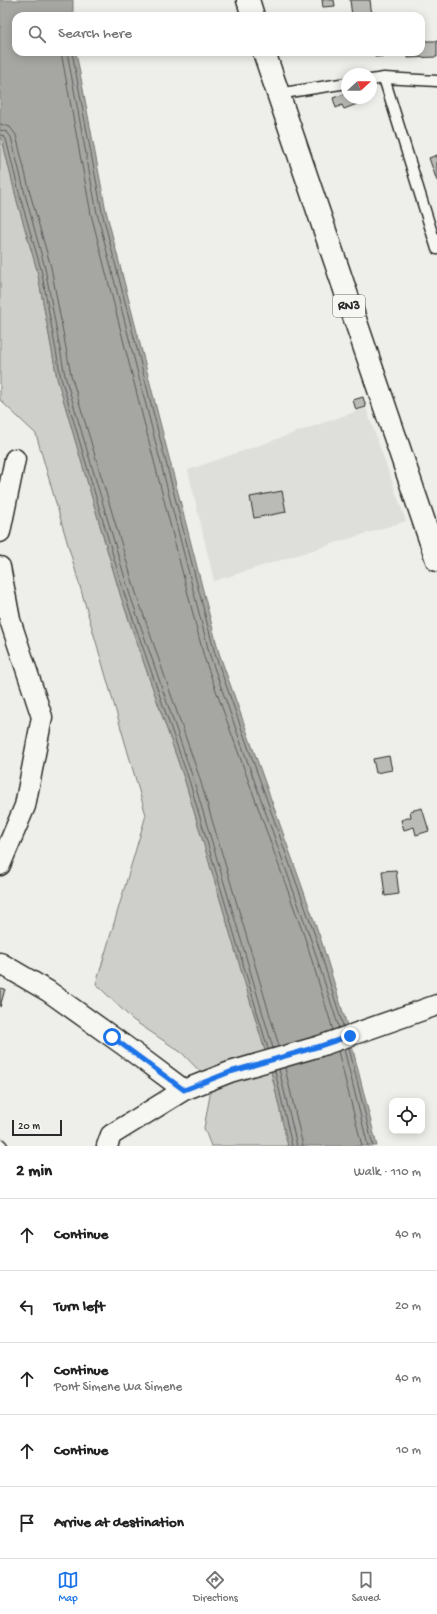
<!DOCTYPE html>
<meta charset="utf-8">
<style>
body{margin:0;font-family:"Gochi Hand",sans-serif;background:#f6f6f6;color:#222}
.controls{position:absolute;right:12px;bottom:12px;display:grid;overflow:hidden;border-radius:8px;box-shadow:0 2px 10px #0003}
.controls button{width:36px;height:36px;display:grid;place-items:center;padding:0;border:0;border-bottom:1px solid #e0e0e0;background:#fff;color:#222;font:20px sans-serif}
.compass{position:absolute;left:341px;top:68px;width:36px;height:36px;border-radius:50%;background:#fff;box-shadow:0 2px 10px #0003;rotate:69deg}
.scale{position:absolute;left:12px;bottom:10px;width:50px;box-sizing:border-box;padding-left:4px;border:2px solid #2b2b2b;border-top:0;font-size:11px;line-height:14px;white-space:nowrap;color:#2b2b2b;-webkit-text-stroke:3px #f6f6f2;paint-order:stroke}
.stop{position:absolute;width:12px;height:12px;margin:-9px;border:3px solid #1a73e8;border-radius:50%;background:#fff}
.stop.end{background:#1a73e8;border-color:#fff;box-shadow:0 1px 4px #0008}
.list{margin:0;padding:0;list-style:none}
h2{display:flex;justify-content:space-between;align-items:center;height:52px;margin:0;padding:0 16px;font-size:17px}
h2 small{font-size:13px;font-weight:400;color:#767676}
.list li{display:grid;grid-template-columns:26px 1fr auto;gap:12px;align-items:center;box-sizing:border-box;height:72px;padding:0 16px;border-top:1px solid #e0e0e0}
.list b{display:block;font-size:15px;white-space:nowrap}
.list p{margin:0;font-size:13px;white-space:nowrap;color:#767676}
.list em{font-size:13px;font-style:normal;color:#767676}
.icon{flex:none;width:22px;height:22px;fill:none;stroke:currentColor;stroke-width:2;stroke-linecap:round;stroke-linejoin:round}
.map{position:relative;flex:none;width:437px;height:1146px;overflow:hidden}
.search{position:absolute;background:#fff;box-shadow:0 2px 10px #0003;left:12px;right:12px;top:12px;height:44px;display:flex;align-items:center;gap:10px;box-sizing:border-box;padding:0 14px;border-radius:12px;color:#767676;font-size:15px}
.sheet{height:412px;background:#fff}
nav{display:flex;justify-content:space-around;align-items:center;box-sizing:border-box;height:56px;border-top:1px solid #e0e0e0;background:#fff;font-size:11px;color:#767676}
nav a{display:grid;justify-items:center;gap:2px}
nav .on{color:#1a73e8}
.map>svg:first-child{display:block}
.built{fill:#dededb}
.green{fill:#cececa;stroke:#7c7c7a}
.water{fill:#a6a6a3;stroke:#757573}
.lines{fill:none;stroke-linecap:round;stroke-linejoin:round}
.shore{stroke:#5c5c5b;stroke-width:1}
.building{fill:#babab7;stroke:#2b2b2b}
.lane-casing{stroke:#2b2b2b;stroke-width:13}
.street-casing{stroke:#2b2b2b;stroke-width:23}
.highway-casing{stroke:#2b2b2b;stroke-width:25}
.lane{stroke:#f6f6f2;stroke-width:10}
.street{stroke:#f6f6f2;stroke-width:20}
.highway{stroke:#f6f6f2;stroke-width:22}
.route{stroke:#1a73e8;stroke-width:5}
.labels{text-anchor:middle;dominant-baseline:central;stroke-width:4;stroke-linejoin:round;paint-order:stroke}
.shield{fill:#f6f6f2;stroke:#686867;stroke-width:1}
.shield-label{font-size:13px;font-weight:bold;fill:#2b2b2b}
</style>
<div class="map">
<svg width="437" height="1146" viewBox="0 0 437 1146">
<rect width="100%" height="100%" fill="#eeeeea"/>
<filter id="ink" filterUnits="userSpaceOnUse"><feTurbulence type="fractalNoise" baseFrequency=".025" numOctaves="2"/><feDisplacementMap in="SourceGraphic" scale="8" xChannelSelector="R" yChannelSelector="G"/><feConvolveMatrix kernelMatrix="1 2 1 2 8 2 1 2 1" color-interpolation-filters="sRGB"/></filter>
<g filter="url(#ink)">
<path class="built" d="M 366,408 L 406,521 L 214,581 L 188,470 Z"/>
<path class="green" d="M 0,138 L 2,139 L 17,201 L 37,270 L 57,378 L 121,597 L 185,781 L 271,1071 L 288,1146 L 211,1146 L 204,1128 L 212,1084 L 182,1053 L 133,1020 L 96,984 L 146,815 L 36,434 L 0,400 Z"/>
<path class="water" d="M 0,0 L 73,0 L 73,16 L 16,16 L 16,52 L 76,52 L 106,211 L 219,653 L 321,940 L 346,1022 L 377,1146 L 288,1146 L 271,1071 L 185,781 L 121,597 L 57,378 L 37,270 L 17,201 L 2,139 L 0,138 Z"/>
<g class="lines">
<path class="shore" d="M 61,52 L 91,214 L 204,657 L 307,944 L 333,1030
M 67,52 L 97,213 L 210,656 L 312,943 L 339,1028
M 72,52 L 102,212 L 215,654 L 317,941 L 343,1026
M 0,124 L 10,127 L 16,135 L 31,197 L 51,267 L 71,375 L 136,593 L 199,776 L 279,1046
M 0,130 L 7,132 L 11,137 L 26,198 L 45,268 L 65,376 L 130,595 L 193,778 L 273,1048
M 0,135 L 3,136 L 6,139 L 21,200 L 41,269 L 61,378 L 125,596 L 189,780 L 268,1049
M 349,1048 L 373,1146
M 344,1049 L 368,1146
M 338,1051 L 362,1146
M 285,1068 L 303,1146
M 279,1069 L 297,1146
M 275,1071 L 292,1146"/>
</g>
<path class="building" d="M 322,0 L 334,0 L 335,6 L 323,7 Z
M 350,0 L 370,0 L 372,16 L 352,16 Z
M 421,41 L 437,41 L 437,57 L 408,58 L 408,52 L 421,52 Z
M 374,52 L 389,52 L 389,56 L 375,57 Z
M 347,93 L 347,98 L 355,98 L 357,104 L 344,109 L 342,105 L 336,108 L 333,98 Z
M 437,155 L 437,181 L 429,158 Z
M 363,397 L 366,407 L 356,410 L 353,400 Z
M 282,491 L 286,512 L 254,518 L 250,497 Z
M 389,756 L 392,770 L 376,773 L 373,759 Z
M 422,808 L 429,831 L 416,835 L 414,827 L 404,830 L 401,820 L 411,817 L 410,811 Z
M 396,870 L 399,894 L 385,896 L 382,871 Z
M 0,988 L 5,989 L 0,1007 Z"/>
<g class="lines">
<defs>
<path id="lane" d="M 384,78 L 437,249
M 371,80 L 384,78 L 437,81
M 277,94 L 347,83
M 0,1144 L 2,1146"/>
<path id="street" d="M 0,532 L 15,459
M 0,567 L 10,620 L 42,717 L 25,806 L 0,865
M 0,963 L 48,991 L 125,1046 L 184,1090
M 107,1146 L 111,1135 L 184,1090 L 230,1072 L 320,1046 L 437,1005"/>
<path id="highway" d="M 248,0 L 253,16
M 264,52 L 437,560"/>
</defs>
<use href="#lane" class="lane-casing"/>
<use href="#street" class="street-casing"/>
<use href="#highway" class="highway-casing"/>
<use href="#lane" class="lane"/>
<use href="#street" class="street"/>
<use href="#highway" class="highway"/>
</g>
</g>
<g class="lines" filter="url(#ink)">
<path class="route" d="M 112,1037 L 184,1090 L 230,1072 L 320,1046 L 350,1036"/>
</g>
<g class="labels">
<rect class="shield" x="333" y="295" width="32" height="22" rx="3"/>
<g class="shield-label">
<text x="349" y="306">RN3</text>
</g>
</g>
</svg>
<div class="controls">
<button><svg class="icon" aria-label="locate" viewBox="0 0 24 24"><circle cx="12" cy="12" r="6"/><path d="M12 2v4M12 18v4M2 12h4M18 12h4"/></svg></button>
</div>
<svg class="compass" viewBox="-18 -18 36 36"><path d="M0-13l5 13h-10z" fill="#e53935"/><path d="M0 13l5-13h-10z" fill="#767676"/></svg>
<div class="scale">20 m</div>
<div class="stop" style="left:112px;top:1037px"></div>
<div class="stop end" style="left:350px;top:1036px"></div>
<div class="search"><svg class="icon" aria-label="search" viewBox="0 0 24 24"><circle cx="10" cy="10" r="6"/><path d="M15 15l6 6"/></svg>Search here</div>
</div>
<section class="sheet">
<h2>2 min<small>Walk · 110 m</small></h2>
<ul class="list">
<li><svg class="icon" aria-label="ahead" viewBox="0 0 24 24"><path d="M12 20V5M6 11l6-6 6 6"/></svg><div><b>Continue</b></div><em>40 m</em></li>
<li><svg class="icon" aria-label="left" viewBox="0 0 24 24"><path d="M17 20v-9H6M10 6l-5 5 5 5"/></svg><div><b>Turn left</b></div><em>20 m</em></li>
<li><svg class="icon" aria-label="ahead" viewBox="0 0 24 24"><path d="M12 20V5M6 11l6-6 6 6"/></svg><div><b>Continue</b><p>Pont Simene Wa Simene</p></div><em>40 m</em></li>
<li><svg class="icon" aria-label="ahead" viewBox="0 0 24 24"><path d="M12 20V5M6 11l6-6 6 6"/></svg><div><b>Continue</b></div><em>10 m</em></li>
<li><svg class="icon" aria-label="arrive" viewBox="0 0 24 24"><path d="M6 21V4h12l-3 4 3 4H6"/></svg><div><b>Arrive at destination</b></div></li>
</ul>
</section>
<nav>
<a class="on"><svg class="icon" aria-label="map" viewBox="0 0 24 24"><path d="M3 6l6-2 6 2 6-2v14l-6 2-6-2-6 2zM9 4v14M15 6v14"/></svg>Map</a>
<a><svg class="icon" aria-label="directions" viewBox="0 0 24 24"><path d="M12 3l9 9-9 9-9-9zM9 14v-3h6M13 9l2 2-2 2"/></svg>Directions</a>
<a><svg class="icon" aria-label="saved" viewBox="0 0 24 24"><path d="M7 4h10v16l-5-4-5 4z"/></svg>Saved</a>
</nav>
